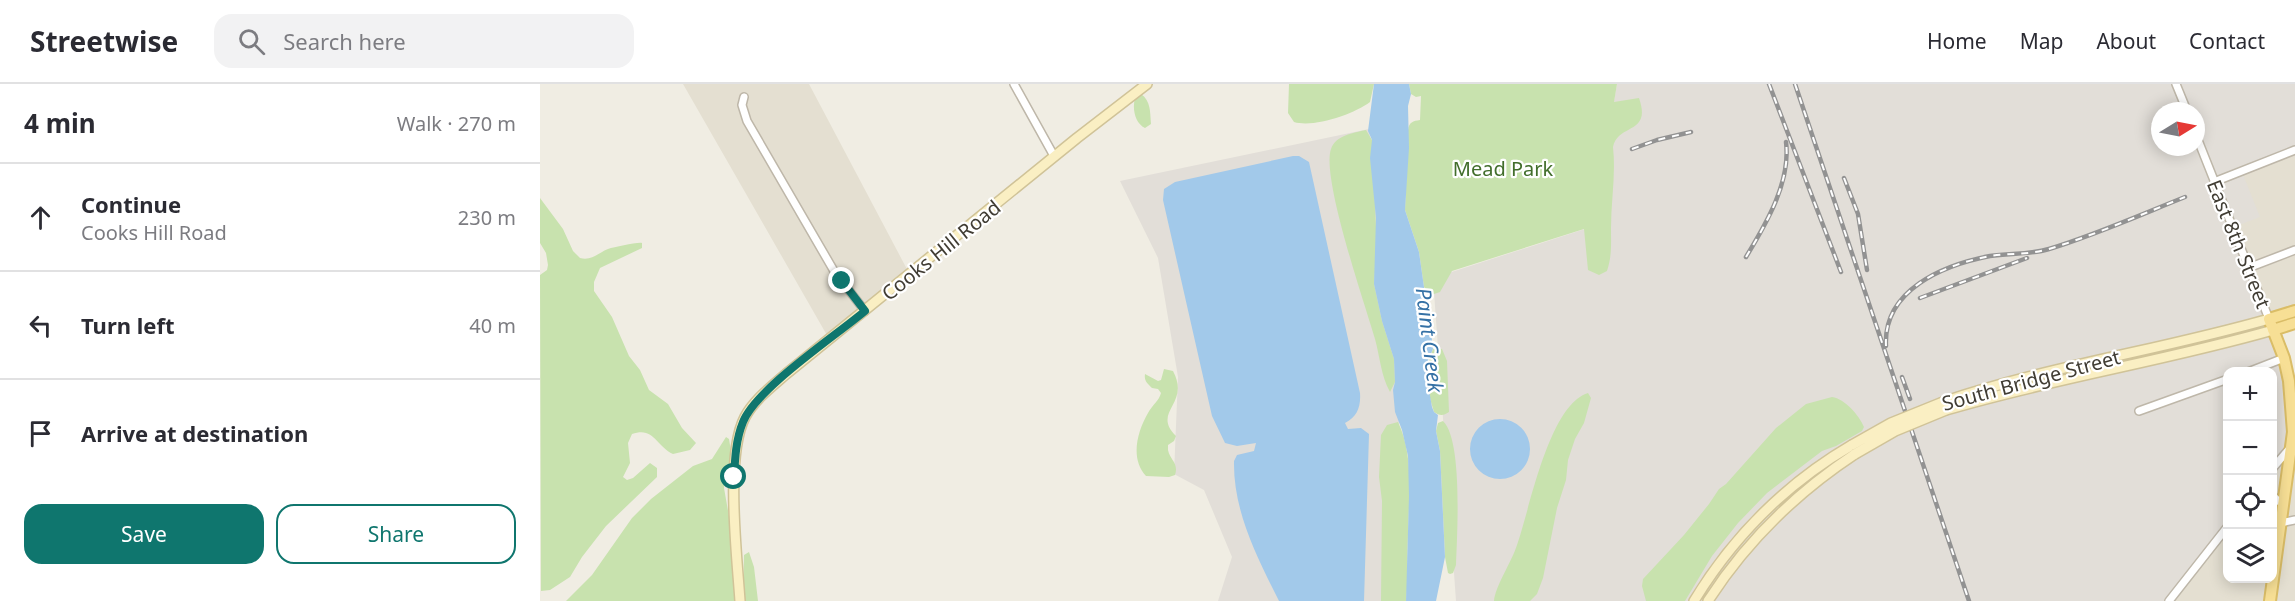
<!DOCTYPE html>
<meta charset="utf-8">
<style>
body{margin:0;font-family:"Noto Sans",sans-serif;background:#f2f2f3;color:#2b2b33}
.controls{position:absolute;right:18px;bottom:18px;display:grid;overflow:hidden;border-radius:12px;box-shadow:0 3px 15px #0003}
.controls button{width:54px;height:54px;display:grid;place-items:center;padding:0;border:0;border-bottom:2px solid #e1e1e2;background:#fff;color:#2b2b33;font:30px sans-serif}
.compass{position:absolute;left:1611px;top:18px;width:54px;height:54px;border-radius:50%;background:#fff;box-shadow:0 3px 15px #0003;rotate:80deg}
.stop{position:absolute;width:18px;height:18px;margin:-14px;border:4px solid #0f766e;border-radius:50%;background:#fff}
.stop.end{background:#0f766e;border-color:#fff;box-shadow:0 2px 6px #0008}
.list{margin:0;padding:0;list-style:none}
h2{display:flex;justify-content:space-between;align-items:center;height:78px;margin:0;padding:0 24px;font-size:26px}
h2 small{font-size:20px;font-weight:400;color:#7c7c81}
.list li{display:grid;grid-template-columns:39px 1fr auto;gap:18px;align-items:center;box-sizing:border-box;height:108px;padding:0 24px;border-top:2px solid #e1e1e2}
.list b{display:block;font-size:22px;white-space:nowrap}
.list p{margin:0;font-size:20px;white-space:nowrap;color:#7c7c81}
.list em{font-size:20px;font-style:normal;color:#7c7c81}
.actions{display:flex;gap:12px;padding:18px 24px}
.actions a{flex:1;padding:14px 0;border:2px solid #0f766e;border-radius:18px;text-align:center;font-size:21px;color:#0f766e}
.actions .main{background:#0f766e;color:#fff}
.icon{flex:none;width:33px;height:33px;fill:none;stroke:currentColor;stroke-width:2;stroke-linecap:round;stroke-linejoin:round}
.map{position:relative;flex:none;width:1755px;height:517px;overflow:hidden}
header{display:flex;align-items:center;gap:36px;box-sizing:border-box;height:84px;padding:0 30px;background:#fff;border-bottom:2px solid #e1e1e2}
header strong{font-size:28px}
nav{display:flex;gap:33px;margin-inline-start:auto;font-size:21px}
.search{width:420px;height:54px;background:#f2f2f3;display:flex;align-items:center;gap:15px;box-sizing:border-box;padding:0 21px;border-radius:18px;color:#7c7c81;font-size:22px}
main{display:flex}
aside{flex:1;background:#fff}
.map>svg:first-child{display:block}
.residential{fill:#e4dfd1}
.industrial{fill:#e2ded8;fill-rule:evenodd}
.green{fill:#c8e2ae}
.water{fill:#a2c9ea}
.lines{fill:none;stroke-linecap:round;stroke-linejoin:round}
.street-casing{stroke:#beb7a9;stroke-width:10}
.secondary-casing{stroke:#d0c398;stroke-width:12}
.primary-casing{stroke:#dabd67;stroke-width:14}
.street{stroke:#fff;stroke-width:7}
.secondary{stroke:#faefc3;stroke-width:9}
.primary{stroke:#f7df95;stroke-width:10}
.rail-casing{stroke:#929292;stroke-width:4.5}
.rail{stroke:#fff;stroke-width:2;stroke-dasharray:7;stroke-linecap:butt}
.secondary-bridge-casing{stroke:#d0c398;stroke-width:12;stroke-linecap:butt}
.secondary-bridge{stroke:#faefc3;stroke-width:9}
.route{stroke:#0f766e;stroke-width:8}
.labels{text-anchor:middle;dominant-baseline:central;stroke-width:4.5;stroke-linejoin:round;paint-order:stroke}
.park-label{font-size:20px;fill:#426e2c;stroke:#fff}
.street-label{font-size:20px;fill:#413d34;stroke:#fff}
.water-label{font-size:21px;font-style:italic;fill:#3571a5;stroke:#fff}
</style>
<header>
<strong>Streetwise</strong>
<div class="search"><svg class="icon" aria-label="search" viewBox="0 0 24 24"><circle cx="10" cy="10" r="6"/><path d="M15 15l6 6"/></svg>Search here</div>
<nav><a>Home</a><a>Map</a><a>About</a><a>Contact</a></nav>
</header>
<main>
<aside>
<h2>4 min<small>Walk · 270 m</small></h2>
<ul class="list">
<li><svg class="icon" aria-label="ahead" viewBox="0 0 24 24"><path d="M12 20V5M6 11l6-6 6 6"/></svg><div><b>Continue</b><p>Cooks Hill Road</p></div><em>230 m</em></li>
<li><svg class="icon" aria-label="left" viewBox="0 0 24 24"><path d="M17 20v-9H6M10 6l-5 5 5 5"/></svg><div><b>Turn left</b></div><em>40 m</em></li>
<li><svg class="icon" aria-label="arrive" viewBox="0 0 24 24"><path d="M6 21V4h12l-3 4 3 4H6"/></svg><div><b>Arrive at destination</b></div></li>
</ul>
<div class="actions"><a class="main">Save</a><a>Share</a></div>
</aside>
<div class="map">
<svg width="1755" height="517" viewBox="0 0 1755 517">
<rect width="100%" height="100%" fill="#f0ede3"/>
<path class="residential" d="M 143,0 L 269,0 L 369,189 L 288,253 Z
M 1755,69 L 1755,223 L 1729,232 L 1694,143 L 1702,88 Z
M 1755,359 L 1755,517 L 1624,517 L 1687,438 L 1688,494 L 1732,494 L 1733,382 Z"/>
<path class="industrial" d="M 1077,0 L 1755,0 L 1755,69 L 1702,88 L 1720,133 L 1694,143 L 1729,232 L 1733,261 L 1747,306 L 1750,360 L 1733,382 L 1732,288 L 1688,288 L 1687,438 L 1624,517 L 916,517 L 893,194 L 1051,143 ZM 1620,27 L 1656,27 L 1656,63 L 1620,63 Z
M 829,45 L 859,282 L 859,517 L 678,517 L 692,473 L 664,406 L 634,390 L 638,293 L 618,174 L 580,97 Z"/>
<path class="green" d="M 749,0 L 834,0 L 830,18 C 814,30 774,44 754,38 L 748,29 Z
M 869,0 L 1077,0 L 1074,18 L 1099,14 C 1112,51 1078,39 1073,63 C 1076,91 1071,117 1071,144 C 1071,160 1072,172 1067,187 L 1059,191 L 1048,186 L 1044,145 L 912,187 L 900,208 L 891,211 L 884,203 L 879,168 L 865,126 L 868,46 C 869,38 873,37 880,36 L 881,12 L 876,13 L 871,10 Z
M 601,10 C 611,17 610,28 611,40 L 605,44 C 595,39 592,25 595,14 Z
M 826,46 L 832,56 L 837,164 L 834,200 L 842,237 L 854,275 L 855,298 L 850,308 C 841,292 840,273 835,255 C 825,220 781,94 791,65 C 796,51 813,49 826,46 Z
M 0,114 L 23,145 L 33,167 L 40,174 C 52,177 58,169 68,165 C 75,163 97,158 102,159 L 102,164 L 60,184 L 54,198 L 54,207 L 72,233 L 89,272 L 100,286 L 109,306 L 128,320 L 142,344 L 156,359 L 150,366 L 133,370 C 116,362 114,342 92,350 L 88,359 L 90,379 L 83,393 L 87,396 L 93,394 L 110,379 L 117,384 L 117,393 L 66,442 L 42,473 L 30,493 L 10,506 L 1,507 L 0,191 L 7,186 L 8,181 L 6,169 L 0,159 Z
M 896,264 L 902,265 L 907,277 L 909,328 C 903,332 900,332 894,328 C 887,307 884,285 893,265 Z
M 624,285 L 633,287 C 651,321 611,327 636,352 L 634,357 L 628,361 L 628,366 C 630,376 639,379 635,391 L 629,393 L 606,392 C 590,375 597,348 608,329 C 612,321 619,317 621,309 L 618,305 L 612,304 C 607,299 604,297 605,290 L 618,297 L 621,296 Z
M 1048,309 L 1051,314 L 1044,339 L 1035,355 L 1028,376 L 1026,396 L 1017,424 L 1003,494 L 997,510 L 990,517 L 954,517 C 955,503 972,477 977,461 C 990,424 1009,321 1048,309 Z
M 1292,313 C 1305,315 1319,331 1324,343 L 1322,347 L 1296,362 L 1282,367 L 1227,409 L 1198,439 L 1172,472 L 1145,517 L 1106,517 L 1102,502 L 1103,495 L 1144,451 L 1169,420 L 1179,405 L 1186,400 L 1236,344 L 1266,320 Z
M 903,337 C 923,356 917,452 916,481 L 913,489 L 910,490 L 908,489 L 905,473 L 900,367 L 896,347 L 898,339 Z
M 858,338 C 874,371 869,414 868,450 C 867,469 868,487 867,506 L 866,517 L 841,517 L 842,417 L 839,393 L 841,351 L 847,341 Z
M 186,353 L 189,355 L 192,373 L 186,389 L 184,404 L 190,438 L 195,517 L 26,517 L 52,491 L 92,434 L 111,415 L 153,382 L 172,375 Z
M 209,468 L 214,483 L 218,517 L 203,517 L 204,471 Z"/>
<path class="water" d="M 834,0 L 869,0 L 871,10 L 868,22 L 869,64 L 865,126 L 879,168 L 884,203 L 883,234 L 891,248 L 893,265 L 888,276 L 886,289 L 892,323 L 894,328 L 898,331 L 896,347 L 900,367 L 905,473 L 896,517 L 866,517 L 869,412 L 868,372 L 862,346 L 855,328 L 853,306 L 855,298 L 854,275 L 842,237 L 834,200 L 836,134 L 830,74 L 832,56 L 828,47 Z
M 753,72 L 759,72 L 769,78 L 820,309 C 821,323 817,333 805,339 L 808,345 L 821,344 L 829,350 L 824,517 L 739,517 C 717,473 693,427 694,377 L 697,371 L 714,367 L 716,359 L 697,362 L 685,359 L 672,332 L 623,116 L 624,105 L 635,98 Z
M930 365a30 30 0 1 1 60 0a30 30 0 1 1-60 0Z"/>
<g class="lines">
<defs>
<path id="street" d="M 474,0 L 514,72
M 1636,0 L 1647,27
M 204,13 L 202,21 L 207,37 L 294,187 L 325,227
M 1656,51 L 1729,235
M 1674,98 L 1755,66
M 1708,184 L 1755,166
M 1708,288 L 1744,274
M 1599,327 L 1688,295
M 1732,385 L 1750,364
M 1732,411 L 1743,421
M 1740,439 L 1755,436
M 1629,517 L 1688,442"/>
<path id="secondary" d="M 1403,318 C 1509,282 1621,266 1729,235
M 1406,326 C 1514,294 1625,277 1733,246
M 200,517 C 197,472 185,371 205,333 C 214,316 231,303 246,290 L 537,54 L 607,0
M 1154,517 C 1193,453 1247,399 1312,361
M 1168,517 C 1206,458 1256,409 1315,370"/>
<path id="primary" d="M 1733,246 L 1755,239
M 1730,517 L 1753,348 L 1749,297 L 1744,274 L 1729,235 L 1755,227"/>
</defs>
<use href="#street" class="street-casing"/>
<use href="#secondary" class="secondary-casing"/>
<use href="#primary" class="primary-casing"/>
<use href="#street" class="street"/>
<use href="#secondary" class="secondary"/>
<use href="#primary" class="primary"/>
<defs>
<path id="rail" d="M 1229,0 L 1301,188
M 1255,0 L 1429,517
M 1092,65 L 1117,56 L 1151,48
M 1304,94 L 1318,130 L 1327,186
M 1206,173 C 1226,140 1251,98 1246,58
M 1380,214 L 1487,174
M 1346,262 C 1343,206 1403,181 1450,172 C 1470,169 1489,171 1509,165 C 1555,151 1600,131 1645,113
M 1362,293 L 1370,315"/>
</defs>
<use href="#rail" class="rail-casing"/>
<use href="#rail" class="rail"/>
<defs>
<path id="secondary-bridge" d="M 1312,361 L 1351,339 L 1403,318
M 1315,370 L 1355,347 L 1406,326"/>
</defs>
<use href="#secondary-bridge" class="secondary-bridge-casing"/>
<use href="#secondary-bridge" class="secondary-bridge"/>
</g>
<g class="lines">
<path class="route" d="M 194,393 C 195,374 196,355 203,338 C 216,305 294,253 325,227 L 302,197"/>
</g>
<g class="labels">
<g class="park-label">
<text x="963" y="84">Mead Park</text>
</g>
<g class="street-label">
<text transform="translate(1699 160) rotate(68)">East 8th Street</text>
<text transform="translate(401 166) rotate(-39)">Cooks Hill Road</text>
<text transform="translate(1491 296) rotate(-15)">South Bridge Street</text>
</g>
<g class="water-label">
<text transform="translate(890 256) rotate(83)">Paint Creek</text>
</g>
</g>
</svg>
<div class="controls">
<button>+</button>
<button>−</button>
<button><svg class="icon" aria-label="locate" viewBox="0 0 24 24"><circle cx="12" cy="12" r="6"/><path d="M12 2v4M12 18v4M2 12h4M18 12h4"/></svg></button>
<button><svg class="icon" aria-label="layers" viewBox="0 0 24 24"><path d="M12 4l9 5-9 5-9-5zM3 14l9 5 9-5"/></svg></button>
</div>
<svg class="compass" viewBox="-18 -18 36 36"><path d="M0-13l5 13h-10z" fill="#e53935"/><path d="M0 13l5-13h-10z" fill="#7c7c81"/></svg>
<div class="stop" style="left:194px;top:393px"></div>
<div class="stop end" style="left:302px;top:197px"></div>
</div>
</main>
